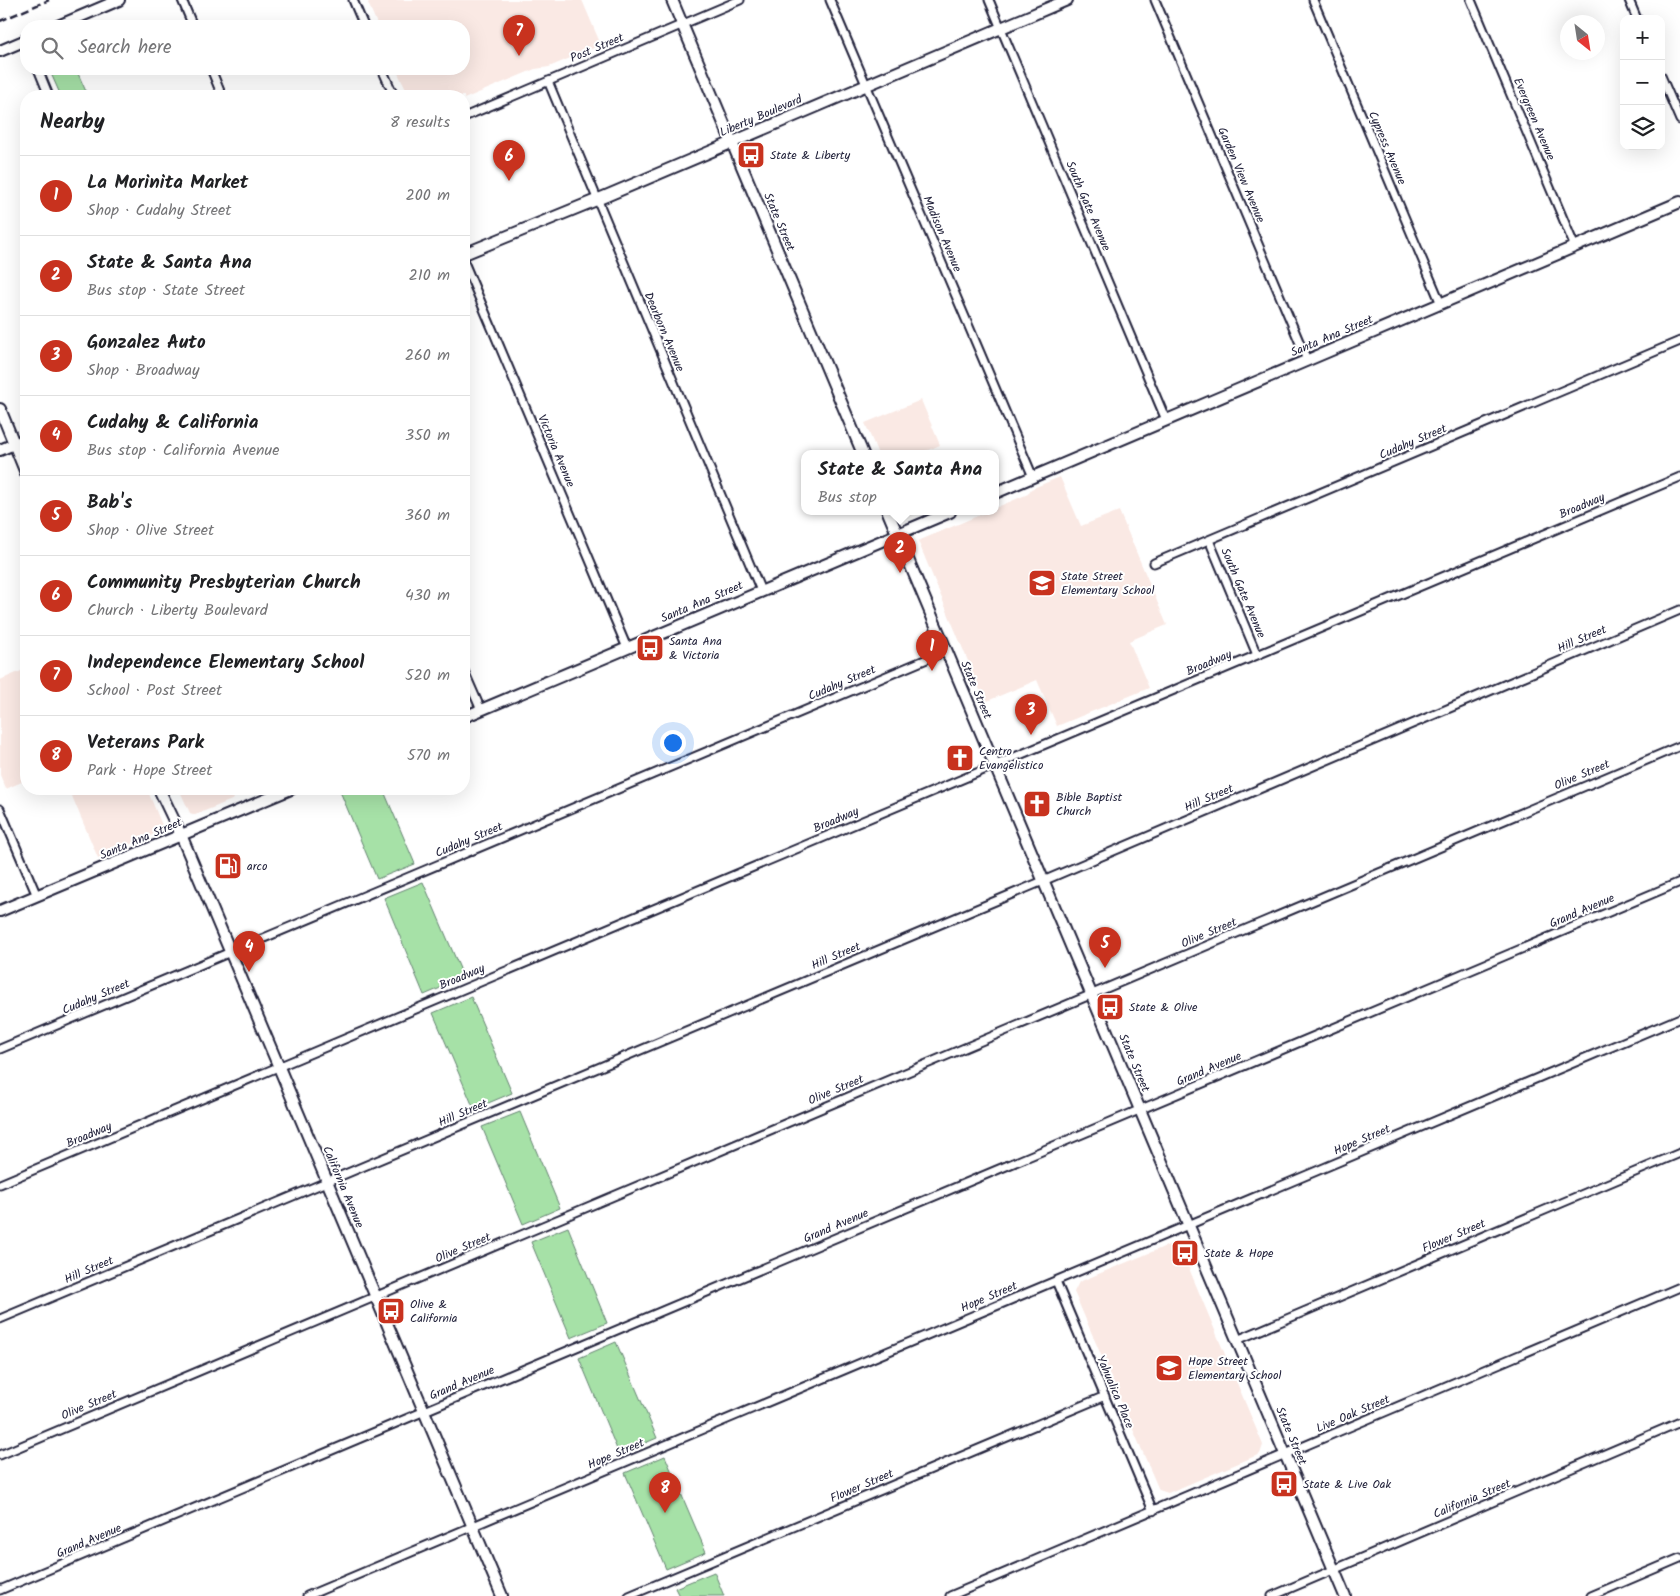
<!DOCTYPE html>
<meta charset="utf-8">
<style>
body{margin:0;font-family:Kalam,sans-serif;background:#f6f6f6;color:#202124}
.controls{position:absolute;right:15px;top:15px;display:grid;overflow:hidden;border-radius:10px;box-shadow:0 5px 20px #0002}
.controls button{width:45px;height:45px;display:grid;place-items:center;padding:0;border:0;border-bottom:1px solid #e0e0e0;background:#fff;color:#202124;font:25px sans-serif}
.compass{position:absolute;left:1560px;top:15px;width:45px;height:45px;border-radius:50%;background:#fff;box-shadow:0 5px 20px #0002;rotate:150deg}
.you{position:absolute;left:672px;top:742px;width:18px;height:18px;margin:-12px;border:4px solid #fff;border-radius:50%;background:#1a73e8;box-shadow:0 0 0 8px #1a73e833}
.badge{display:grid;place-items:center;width:32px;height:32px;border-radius:50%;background:#c8321e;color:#fff;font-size:16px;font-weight:700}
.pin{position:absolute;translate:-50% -41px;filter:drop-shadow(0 1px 2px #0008)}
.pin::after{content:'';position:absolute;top:26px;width:18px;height:15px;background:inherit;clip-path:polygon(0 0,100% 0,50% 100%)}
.popup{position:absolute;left:801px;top:450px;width:198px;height:65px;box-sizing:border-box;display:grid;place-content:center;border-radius:10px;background:#fff;filter:drop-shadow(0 1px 4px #0005);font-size:16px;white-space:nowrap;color:#757577}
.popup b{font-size:19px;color:#202124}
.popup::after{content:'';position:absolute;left:50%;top:100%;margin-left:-10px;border:10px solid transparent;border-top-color:#fff}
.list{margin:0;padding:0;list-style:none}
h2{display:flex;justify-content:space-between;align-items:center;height:65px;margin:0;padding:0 20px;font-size:21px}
h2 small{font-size:16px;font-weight:400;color:#757577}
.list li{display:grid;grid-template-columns:32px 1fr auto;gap:15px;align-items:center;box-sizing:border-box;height:80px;padding:0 20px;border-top:1px solid #e0e0e0}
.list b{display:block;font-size:19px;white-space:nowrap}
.list p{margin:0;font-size:16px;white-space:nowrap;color:#757577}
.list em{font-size:16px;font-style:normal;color:#757577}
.icon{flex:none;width:28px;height:28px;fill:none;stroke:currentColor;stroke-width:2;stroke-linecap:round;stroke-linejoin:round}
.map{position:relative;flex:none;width:1680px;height:1596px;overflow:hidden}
.search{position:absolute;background:#fff;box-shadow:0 5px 20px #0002;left:20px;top:20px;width:450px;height:55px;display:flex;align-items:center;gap:12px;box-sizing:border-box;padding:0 18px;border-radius:20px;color:#757577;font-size:19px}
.panel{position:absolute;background:#fff;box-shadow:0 5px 20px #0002;left:20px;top:90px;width:450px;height:705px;border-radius:20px}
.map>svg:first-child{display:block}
.built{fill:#fae9e4}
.green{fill:#a6e1a7;stroke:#648271}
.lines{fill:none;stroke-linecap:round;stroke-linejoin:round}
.street-casing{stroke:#22223b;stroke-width:11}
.secondary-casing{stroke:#22223b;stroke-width:14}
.street{stroke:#fff;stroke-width:7}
.secondary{stroke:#fff;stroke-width:10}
.rail{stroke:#22223b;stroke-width:2.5;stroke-dasharray:8 4;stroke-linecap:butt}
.labels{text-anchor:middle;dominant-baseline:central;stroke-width:4;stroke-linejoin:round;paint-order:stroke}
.street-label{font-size:12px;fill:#22223b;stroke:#fff}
.poi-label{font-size:12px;fill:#22223b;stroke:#fff;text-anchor:start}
</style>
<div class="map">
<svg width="1680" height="1596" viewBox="0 0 1680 1596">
<rect width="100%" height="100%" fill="#fff"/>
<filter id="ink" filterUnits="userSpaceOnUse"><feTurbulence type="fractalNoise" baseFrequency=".02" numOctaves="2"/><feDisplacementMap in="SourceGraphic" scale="10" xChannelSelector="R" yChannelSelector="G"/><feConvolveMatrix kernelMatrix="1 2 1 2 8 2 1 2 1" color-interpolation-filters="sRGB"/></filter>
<g filter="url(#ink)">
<path class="built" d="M 370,0 L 582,0 L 601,45 L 549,67 L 535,69 L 464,99 L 464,96 L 409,96 L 396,69 L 464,69 L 464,26 L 378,26 L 368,3 Z
M 921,400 L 940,445 L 919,454 L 878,454 L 865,423 Z
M 1060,477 L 1081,526 L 1119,511 L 1167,625 L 1129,641 L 1149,688 L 1057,726 L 1037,680 L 985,702 L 918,541 L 987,512 L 995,512 L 995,508 L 1028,494 L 1031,489 Z
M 26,669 L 26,780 L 6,789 L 0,775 L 0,680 Z
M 69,789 L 147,789 L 164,830 L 98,858 Z
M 179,789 L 229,789 L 234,799 L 195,815 L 190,813 Z
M 1171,1244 L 1180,1247 L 1263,1445 L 1260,1454 L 1168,1493 L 1159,1490 L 1074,1292 L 1079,1282 Z"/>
<path class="green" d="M 49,69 L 76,69 L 88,96 L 61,96 Z
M 339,789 L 383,789 L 415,864 L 377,879 Z
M 423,882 L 464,978 L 424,995 L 384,898 Z
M 471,997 L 512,1093 L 474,1109 L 433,1013 Z
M 520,1112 L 560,1208 L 523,1224 L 482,1127 Z
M 568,1227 L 607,1323 L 571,1338 L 531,1242 Z
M 616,1342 L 657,1438 L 619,1454 L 579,1358 Z
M 665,1456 L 706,1552 L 666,1569 L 625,1473 Z
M 714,1572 L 724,1596 L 679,1596 L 675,1588 Z"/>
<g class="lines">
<defs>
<path id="street" d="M 182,0 L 193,26
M 353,0 L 364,26
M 830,0 L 1033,477
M 989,0 L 1166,420
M 1155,0 L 1307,360
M 1313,0 L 1441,304
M 1471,0 L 1575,247
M 1629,0 L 1637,19
M 38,69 L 49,96
M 211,69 L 222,96
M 382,69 L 394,96
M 1661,76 L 1680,120
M 548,81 L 761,591
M 464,117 L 740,0
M 464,262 L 627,648
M 1209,540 L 1257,655
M 1154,563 L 1680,341
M 464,671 L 481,710
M 0,809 L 37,896
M 0,1049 L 946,651
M 0,1184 L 1680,477
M 1056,1281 L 1153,1511
M 0,1319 L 1043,881 L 1680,610
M 1237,1340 L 1680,1153
M 0,1455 L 1680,746
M 0,1590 L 1680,882
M 307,1596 L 1680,1018
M 629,1596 L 1105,1396
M 950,1596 L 1680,1287
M 1272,1596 L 1680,1422
M 1591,1596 L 1680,1558"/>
<path id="secondary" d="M 672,0 L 863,454
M 58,26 L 119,0
M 0,51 L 26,40
M 464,254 L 606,196 L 1067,0
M 0,409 L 26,473
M 0,450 L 26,439
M 995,493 L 1680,202
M 888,512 L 1345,1596
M 464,717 L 950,512
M 159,789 L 181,835 L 502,1596
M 0,911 L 291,789"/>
</defs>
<use href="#street" class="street-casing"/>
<use href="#secondary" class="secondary-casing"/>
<use href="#street" class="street"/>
<use href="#secondary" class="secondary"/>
<path class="rail" d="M 0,21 L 49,0"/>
</g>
</g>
<defs>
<symbol id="bus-square" viewBox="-11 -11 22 22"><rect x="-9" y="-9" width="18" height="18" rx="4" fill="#c8321e" stroke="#fff"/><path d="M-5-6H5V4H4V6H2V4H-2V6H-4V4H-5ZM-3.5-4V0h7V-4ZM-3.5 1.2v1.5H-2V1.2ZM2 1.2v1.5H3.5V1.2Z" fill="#fff"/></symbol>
<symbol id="school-square" viewBox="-11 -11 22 22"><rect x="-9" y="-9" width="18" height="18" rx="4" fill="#c8321e" stroke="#fff"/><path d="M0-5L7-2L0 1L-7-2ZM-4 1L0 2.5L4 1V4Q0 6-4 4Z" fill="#fff"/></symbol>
<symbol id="church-square" viewBox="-11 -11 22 22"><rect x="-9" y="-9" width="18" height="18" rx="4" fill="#c8321e" stroke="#fff"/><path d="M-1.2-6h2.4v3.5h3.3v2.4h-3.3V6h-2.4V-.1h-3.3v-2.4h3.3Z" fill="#fff"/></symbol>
<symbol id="fuel-square" viewBox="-11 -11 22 22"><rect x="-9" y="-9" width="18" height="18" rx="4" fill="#c8321e" stroke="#fff"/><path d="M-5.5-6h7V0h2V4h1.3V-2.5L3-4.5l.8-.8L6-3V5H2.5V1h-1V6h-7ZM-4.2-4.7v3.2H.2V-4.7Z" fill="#fff"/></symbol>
</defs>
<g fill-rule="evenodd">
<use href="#bus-square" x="735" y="139" width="32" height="32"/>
<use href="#school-square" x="1026" y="567" width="32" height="32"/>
<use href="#bus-square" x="634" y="632" width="32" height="32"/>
<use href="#church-square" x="944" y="742" width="32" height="32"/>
<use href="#church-square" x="1021" y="788" width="32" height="32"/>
<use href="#fuel-square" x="212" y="850" width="32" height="32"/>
<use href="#bus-square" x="1094" y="991" width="32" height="32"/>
<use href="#bus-square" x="1169" y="1237" width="32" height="32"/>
<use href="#bus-square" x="375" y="1295" width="32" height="32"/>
<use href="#school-square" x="1153" y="1352" width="32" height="32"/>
<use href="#bus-square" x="1268" y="1468" width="32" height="32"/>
</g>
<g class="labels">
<g class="street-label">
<text transform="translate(597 48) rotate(-23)">Post Street</text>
<text transform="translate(761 116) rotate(-23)">Liberty Boulevard</text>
<text transform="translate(1534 119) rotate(67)">Evergreen Avenue</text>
<text transform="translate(1387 148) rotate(67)">Cypress Avenue</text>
<text transform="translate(1241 175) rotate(67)">Garden View Avenue</text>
<text transform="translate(1088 206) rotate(67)">South Gate Avenue</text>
<text transform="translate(779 222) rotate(67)">State Street</text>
<text transform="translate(942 234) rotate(67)">Madison Avenue</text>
<text transform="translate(664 332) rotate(67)">Dearborn Avenue</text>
<text transform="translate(1332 336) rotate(-23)">Santa Ana Street</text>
<text transform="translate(1413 442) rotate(-23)">Cudahy Street</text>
<text transform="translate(556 451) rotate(67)">Victoria Avenue</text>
<text transform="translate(1582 506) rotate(-23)">Broadway</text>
<text transform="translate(1243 593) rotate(67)">South Gate Avenue</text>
<text transform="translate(702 602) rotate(-23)">Santa Ana Street</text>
<text transform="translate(1582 639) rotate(-23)">Hill Street</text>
<text transform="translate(1209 663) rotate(-23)">Broadway</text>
<text transform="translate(842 683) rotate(-23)">Cudahy Street</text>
<text transform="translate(976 690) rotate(67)">State Street</text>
<text transform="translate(1582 775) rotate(-23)">Olive Street</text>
<text transform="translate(1209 798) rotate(-23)">Hill Street</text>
<text transform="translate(836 820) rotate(-23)">Broadway</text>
<text transform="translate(141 839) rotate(-23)">Santa Ana Street</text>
<text transform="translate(469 840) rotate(-23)">Cudahy Street</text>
<text transform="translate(1582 911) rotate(-23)">Grand Avenue</text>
<text transform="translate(1209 933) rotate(-23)">Olive Street</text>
<text transform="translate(836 956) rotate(-23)">Hill Street</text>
<text transform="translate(462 977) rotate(-23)">Broadway</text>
<text transform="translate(96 997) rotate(-23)">Cudahy Street</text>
<text transform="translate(1134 1063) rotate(67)">State Street</text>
<text transform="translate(1209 1069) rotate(-23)">Grand Avenue</text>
<text transform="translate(836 1090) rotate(-23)">Olive Street</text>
<text transform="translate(463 1113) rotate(-23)">Hill Street</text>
<text transform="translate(89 1135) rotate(-23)">Broadway</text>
<text transform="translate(1362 1140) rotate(-23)">Hope Street</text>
<text transform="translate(343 1187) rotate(67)">California Avenue</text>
<text transform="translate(836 1226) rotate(-23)">Grand Avenue</text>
<text transform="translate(1454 1236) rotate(-23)">Flower Street</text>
<text transform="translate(463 1248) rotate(-23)">Olive Street</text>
<text transform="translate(89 1270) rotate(-23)">Hill Street</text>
<text transform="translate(989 1297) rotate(-23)">Hope Street</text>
<text transform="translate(462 1383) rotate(-23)">Grand Avenue</text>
<text transform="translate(1115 1392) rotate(67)">Yahualica Place</text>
<text transform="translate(89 1405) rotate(-23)">Olive Street</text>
<text transform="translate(1353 1414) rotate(-23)">Live Oak Street</text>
<text transform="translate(1291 1436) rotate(67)">State Street</text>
<text transform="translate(616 1454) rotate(-23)">Hope Street</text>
<text transform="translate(862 1486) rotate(-23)">Flower Street</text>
<text transform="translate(1472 1499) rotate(-23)">California Street</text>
<text transform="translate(89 1541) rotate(-23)">Grand Avenue</text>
</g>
<g class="poi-label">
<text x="770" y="155">State &amp; Liberty</text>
<text x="1061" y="576">State Street<tspan x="1061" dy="14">Elementary School</tspan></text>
<text x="669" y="641">Santa Ana<tspan x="669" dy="14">&amp; Victoria</tspan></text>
<text x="979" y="751">Centro<tspan x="979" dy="14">Evangelistico</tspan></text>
<text x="1056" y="797">Bible Baptist<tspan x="1056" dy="14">Church</tspan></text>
<text x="247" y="866">arco</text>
<text x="1129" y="1007">State &amp; Olive</text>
<text x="1204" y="1253">State &amp; Hope</text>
<text x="410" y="1304">Olive &amp;<tspan x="410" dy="14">California</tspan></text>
<text x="1188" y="1361">Hope Street<tspan x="1188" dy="14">Elementary School</tspan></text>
<text x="1303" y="1484">State &amp; Live Oak</text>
</g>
</g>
</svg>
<div class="controls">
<button>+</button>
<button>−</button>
<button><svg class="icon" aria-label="layers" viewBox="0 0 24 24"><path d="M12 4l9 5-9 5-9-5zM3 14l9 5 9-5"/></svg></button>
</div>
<svg class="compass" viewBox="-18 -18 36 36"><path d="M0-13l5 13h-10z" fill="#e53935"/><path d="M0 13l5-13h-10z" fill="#757577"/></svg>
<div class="you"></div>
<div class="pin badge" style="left:932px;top:671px">1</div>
<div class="pin badge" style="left:900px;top:573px">2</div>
<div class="popup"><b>State &amp; Santa Ana</b>Bus stop</div>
<div class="pin badge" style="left:1031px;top:735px">3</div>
<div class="pin badge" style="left:249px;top:972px">4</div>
<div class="pin badge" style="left:1105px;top:968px">5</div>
<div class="pin badge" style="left:509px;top:181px">6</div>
<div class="pin badge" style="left:519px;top:56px">7</div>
<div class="pin badge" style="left:665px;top:1513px">8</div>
<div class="search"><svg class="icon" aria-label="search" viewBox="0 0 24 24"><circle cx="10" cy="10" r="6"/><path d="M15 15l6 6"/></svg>Search here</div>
<section class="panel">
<h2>Nearby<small>8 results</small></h2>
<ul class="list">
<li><span class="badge">1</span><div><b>La Morinita Market</b><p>Shop · Cudahy Street</p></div><em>200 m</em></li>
<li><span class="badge">2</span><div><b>State &amp; Santa Ana</b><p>Bus stop · State Street</p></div><em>210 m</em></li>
<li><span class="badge">3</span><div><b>Gonzalez Auto</b><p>Shop · Broadway</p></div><em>260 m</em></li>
<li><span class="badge">4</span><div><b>Cudahy &amp; California</b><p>Bus stop · California Avenue</p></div><em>350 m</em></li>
<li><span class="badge">5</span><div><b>Bab's</b><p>Shop · Olive Street</p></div><em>360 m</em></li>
<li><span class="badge">6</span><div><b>Community Presbyterian Church</b><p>Church · Liberty Boulevard</p></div><em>430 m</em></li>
<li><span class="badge">7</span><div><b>Independence Elementary School</b><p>School · Post Street</p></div><em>520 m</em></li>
<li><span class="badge">8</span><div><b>Veterans Park</b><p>Park · Hope Street</p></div><em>570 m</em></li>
</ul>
</section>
</div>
